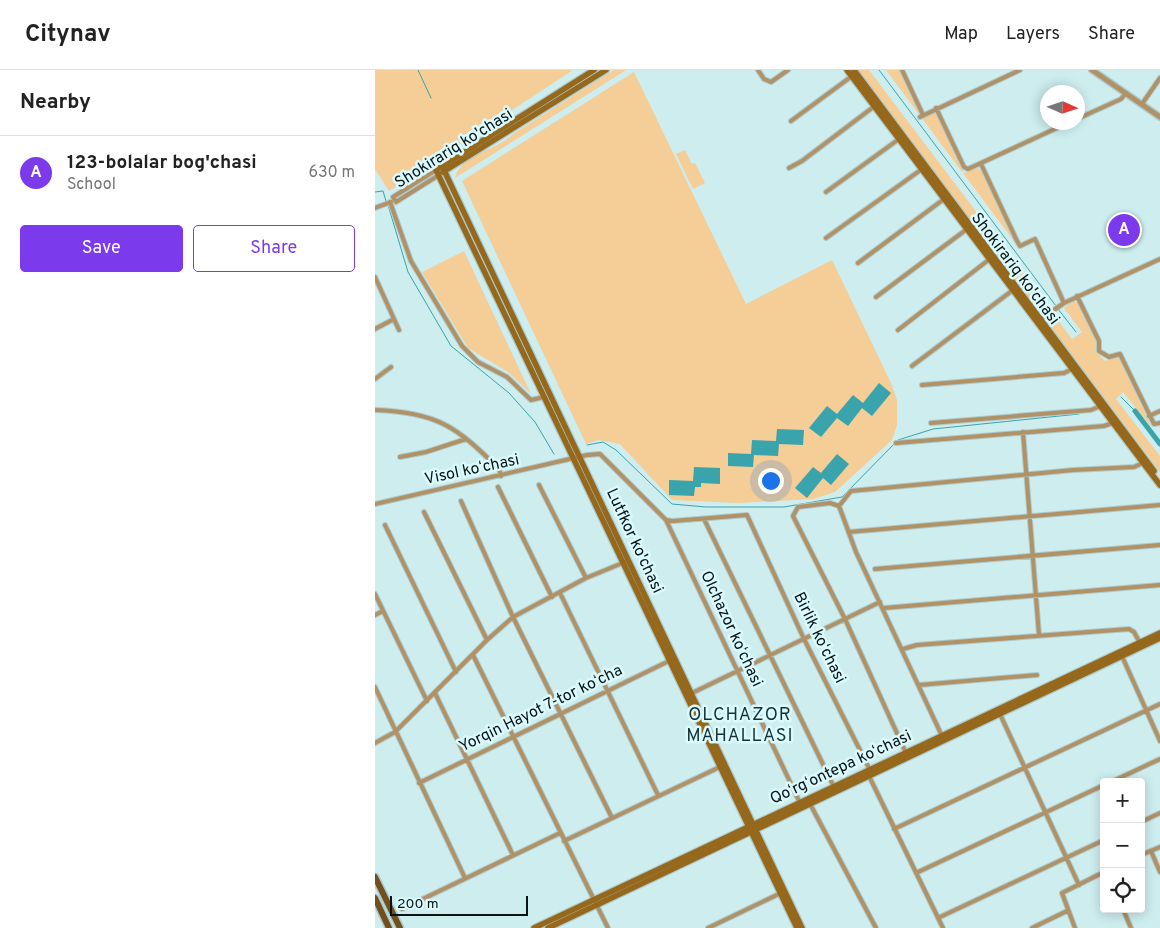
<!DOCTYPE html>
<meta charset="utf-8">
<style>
body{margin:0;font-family:Overpass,sans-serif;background:#f6f6f6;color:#222}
.controls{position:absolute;right:15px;bottom:15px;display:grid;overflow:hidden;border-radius:5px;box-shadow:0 2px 12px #0003}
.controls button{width:45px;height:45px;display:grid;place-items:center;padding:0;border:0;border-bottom:1px solid #e0e0e0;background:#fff;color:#222;font:25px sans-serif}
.compass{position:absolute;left:665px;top:15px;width:45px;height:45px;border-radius:50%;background:#fff;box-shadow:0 2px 12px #0003;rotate:93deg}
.scale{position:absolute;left:15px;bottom:12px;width:138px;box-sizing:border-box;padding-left:5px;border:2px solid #081415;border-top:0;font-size:14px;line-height:18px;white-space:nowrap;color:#081415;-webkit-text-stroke:4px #dafafd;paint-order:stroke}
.you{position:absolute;left:395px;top:410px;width:18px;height:18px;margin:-12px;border:4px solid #fff;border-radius:50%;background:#1a73e8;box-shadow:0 0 0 8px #1a73e833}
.badge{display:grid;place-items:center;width:32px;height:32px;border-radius:50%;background:#7c3aed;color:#fff;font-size:16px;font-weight:700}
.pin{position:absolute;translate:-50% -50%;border:2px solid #fff;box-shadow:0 1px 5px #0006}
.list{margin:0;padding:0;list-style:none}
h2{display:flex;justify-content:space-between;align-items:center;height:65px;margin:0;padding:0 20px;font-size:21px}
h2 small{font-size:16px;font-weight:400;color:#767676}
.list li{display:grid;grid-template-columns:32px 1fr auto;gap:15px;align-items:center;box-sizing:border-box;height:75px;padding:0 20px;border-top:1px solid #e0e0e0}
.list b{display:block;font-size:19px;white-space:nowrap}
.list p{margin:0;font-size:16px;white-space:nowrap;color:#767676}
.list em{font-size:16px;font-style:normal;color:#767676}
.actions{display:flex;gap:10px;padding:15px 20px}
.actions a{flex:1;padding:11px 0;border:1px solid #7c3aed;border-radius:5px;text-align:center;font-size:18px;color:#7c3aed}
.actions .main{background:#7c3aed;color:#fff}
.icon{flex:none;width:28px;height:28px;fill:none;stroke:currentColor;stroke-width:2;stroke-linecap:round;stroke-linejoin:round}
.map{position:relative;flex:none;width:785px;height:858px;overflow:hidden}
header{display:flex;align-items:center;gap:30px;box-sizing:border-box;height:70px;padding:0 25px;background:#fff;border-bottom:1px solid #e0e0e0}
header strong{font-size:24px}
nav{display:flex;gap:28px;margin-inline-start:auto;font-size:18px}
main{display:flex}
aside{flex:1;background:#fff}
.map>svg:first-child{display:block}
.green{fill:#f5cd97}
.water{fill:#39a4ac}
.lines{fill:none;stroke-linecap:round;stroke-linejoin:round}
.stream{stroke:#39a4ac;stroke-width:1}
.canal{stroke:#39a4ac;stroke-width:5}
.minor-casing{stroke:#adcacc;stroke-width:6}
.tertiary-casing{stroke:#adcacc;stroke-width:8}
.secondary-casing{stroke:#adcacc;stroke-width:8}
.primary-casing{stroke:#adcacc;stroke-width:9}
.minor{stroke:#b19166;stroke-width:4}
.tertiary{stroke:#b19166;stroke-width:5}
.secondary{stroke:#96681b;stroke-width:5.5}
.primary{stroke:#72501e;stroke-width:6}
.labels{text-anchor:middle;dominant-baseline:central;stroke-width:5;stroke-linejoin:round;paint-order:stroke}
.street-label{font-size:16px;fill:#081415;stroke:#dafafd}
.neighbourhood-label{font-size:18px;letter-spacing:1px;fill:#163234;stroke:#dafafd}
</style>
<header>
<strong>Citynav</strong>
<nav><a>Map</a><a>Layers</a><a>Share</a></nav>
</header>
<main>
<aside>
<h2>Nearby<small></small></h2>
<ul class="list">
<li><span class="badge">A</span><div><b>123-bolalar bog'chasi</b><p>School</p></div><em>630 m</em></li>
</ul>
<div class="actions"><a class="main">Save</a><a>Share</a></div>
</aside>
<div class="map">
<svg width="785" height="858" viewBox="0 0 785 858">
<rect width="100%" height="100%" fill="#cdedef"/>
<path class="green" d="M 0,0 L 198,0 L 14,121 L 0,99 Z
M 239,0 L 251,0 L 80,108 C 86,84 122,81 138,64 Z
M 483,0 L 494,0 L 671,234 L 671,242 L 667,245 Z
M 511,0 L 524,0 L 547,48 L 561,43 L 588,101 L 587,102 Z
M 259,2 L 371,234 L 457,190 L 516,313 L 522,330 L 522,355 L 517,370 L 460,422 L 438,429 L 363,433 L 297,430 L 245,374 L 224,370 L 211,374 L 87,111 Z
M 310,80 L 317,94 L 320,93 L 330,113 L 318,119 L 301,84 Z
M 603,98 L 607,102 L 641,174 L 588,103 Z
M 89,181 L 156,324 L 133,302 L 93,278 L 47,202 Z
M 699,231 L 704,234 L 721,271 L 722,283 L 730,291 L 741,287 L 745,289 L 777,358 L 748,322 L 741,329 L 785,386 L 785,402 L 671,250 L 679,245 L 697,269 L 707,262 L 689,238 Z"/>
<path class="water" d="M 504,313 L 516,323 L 497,346 L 487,338 L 473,356 L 462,348 L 446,367 L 434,358 L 452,336 L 462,344 L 478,325 L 488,333 Z
M 402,359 L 429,360 L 428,375 L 404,374 L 403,386 L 379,385 L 378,397 L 353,396 L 353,383 L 376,384 L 377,370 L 401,371 Z
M 462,384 L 474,394 L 456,415 L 448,408 L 432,428 L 420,418 L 438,397 L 446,403 Z
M 319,397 L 345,398 L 345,414 L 326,413 L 326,417 L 320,417 L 319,426 L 294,425 L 294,410 L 318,411 Z"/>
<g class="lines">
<path class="stream" d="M 43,0 L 56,28
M 504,0 L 681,236
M 0,122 L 8,121 L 11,131
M 13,135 L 33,202 L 76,276 L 134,323 L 160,352 L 179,384
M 683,239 L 701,262
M 746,327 L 760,341
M 212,375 L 228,372 L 241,380 L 297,434 L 331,437 L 409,437 L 467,427 L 523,370 L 558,359 L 704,344"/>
<path class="canal" d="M 760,341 L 785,374"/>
<defs>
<path id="minor" d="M 383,0 L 389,9 L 396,12 L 413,0
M 527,0 L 548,45
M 767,34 L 785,8
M 561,38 L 589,97 L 593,99 L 695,52
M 545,47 L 645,0
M 702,49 L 746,29 L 751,23
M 416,51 L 477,6
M 606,94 L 642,171 L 645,176 L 660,169 L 689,233
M 414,98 L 427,91 L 501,35
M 61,100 L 18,127 L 21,132 L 64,105
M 451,122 L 524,69
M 15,132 L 36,191 L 87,276 L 103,292 L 132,307 L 156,330 L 169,327
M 0,138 L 16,132
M 451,168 L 547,99
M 483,193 L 569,129
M 0,207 L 24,260
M 702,226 L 724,271 L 724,281 L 734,287 L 745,284 L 779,354 L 785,353
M 501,227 L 592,159
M 666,249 L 689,233 L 785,189
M 0,259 L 19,249
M 523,260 L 616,188
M 537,296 L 638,220
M 0,309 L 16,297
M 547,315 L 689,303 L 699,298
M 0,340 C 62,342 82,357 124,399 L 126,406
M 774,346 L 785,341
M 556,353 L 716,340 L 726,336
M 648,362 L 664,565
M 521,373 L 729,356 L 741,352
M 25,387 L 51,382 L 91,369
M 164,415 L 211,508
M 123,417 L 177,527
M 86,431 L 138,547 L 237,748
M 0,434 L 212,385 L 225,384 L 291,450 L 298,451 L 372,445 L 429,569 L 495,700
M 464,436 L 455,433 L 423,437 L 418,446 L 470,549 L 531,683
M 49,442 L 112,570
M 329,449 L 459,717
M 291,450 L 425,733
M 10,455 L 81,602
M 474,462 L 785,435
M 500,499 L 785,475
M 185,523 L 283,725
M 0,524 L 52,631
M 509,538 L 785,515
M 0,545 L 8,541
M 528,579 L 542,575 L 754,559 L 759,562 L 765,573
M 746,584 L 785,671
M 98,585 L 233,858
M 544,615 L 662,605
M 0,617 L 90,808
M 60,623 L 138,785
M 315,624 L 505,532
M 624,642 L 704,815
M 567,666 L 481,482 L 464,436 L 476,421 L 698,400 L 759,397 L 770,392
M 0,673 L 20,662 L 112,570 L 138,547 L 211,508 L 250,492
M 494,706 L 568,858
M 736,712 L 785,689
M 44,713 L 296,590
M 434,732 L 501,858
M 766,752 L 785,743
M 519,759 L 785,634
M 189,771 L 347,696
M 776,781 L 785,802
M 766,785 L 785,777
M 541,803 L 729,715
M 27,839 L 185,763
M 748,839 L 756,858
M 563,848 L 729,770
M 333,858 L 408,822
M 657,858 L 692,841
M 700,858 L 687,823 L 729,802"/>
<path id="tertiary" d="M 717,0 L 785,47"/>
<path id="secondary" d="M 219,0 L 61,100 L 422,858
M 472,0 L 785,415
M 479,0 L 779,401
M 67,96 L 427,858
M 68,102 L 231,0
M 159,858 L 785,563
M 173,858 L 785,568"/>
<path id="primary" d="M 0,807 L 25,858
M 0,828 L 14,858"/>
</defs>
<use href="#minor" class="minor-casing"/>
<use href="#tertiary" class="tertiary-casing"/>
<use href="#secondary" class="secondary-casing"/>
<use href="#primary" class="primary-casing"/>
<use href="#minor" class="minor"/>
<use href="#tertiary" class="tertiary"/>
<use href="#secondary" class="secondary"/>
<use href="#primary" class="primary"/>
</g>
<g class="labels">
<g class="street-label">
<text transform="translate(79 79) rotate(-32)">Shokirariq ko'chasi</text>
<text transform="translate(640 199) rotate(53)">Shokirariq ko'chasi</text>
<text transform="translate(97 400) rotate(-12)">Visol koʻchasi</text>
<text transform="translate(259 471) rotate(65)">Lutfkor ko'chasi</text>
<text transform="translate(356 559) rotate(65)">Olchazor koʻchasi</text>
<text transform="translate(444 568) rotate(64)">Birlik koʻchasi</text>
<text transform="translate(166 639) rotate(-26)">Yorqin Hayot 7-tor koʻcha</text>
<text transform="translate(466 698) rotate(-25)">Qoʻrgʻontepa koʻchasi</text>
</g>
<g class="neighbourhood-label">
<text x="365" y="645">OLCHAZOR<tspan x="365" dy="21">MAHALLASI</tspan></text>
</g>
</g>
</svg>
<div class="controls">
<button>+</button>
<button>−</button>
<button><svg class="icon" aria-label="locate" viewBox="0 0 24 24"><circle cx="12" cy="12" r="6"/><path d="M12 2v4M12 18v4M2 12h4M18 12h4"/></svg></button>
</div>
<svg class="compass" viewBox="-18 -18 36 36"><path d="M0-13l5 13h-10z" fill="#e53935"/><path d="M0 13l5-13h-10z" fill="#767676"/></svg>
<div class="scale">200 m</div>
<div class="you"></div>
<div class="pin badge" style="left:749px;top:160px">A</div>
</div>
</main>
